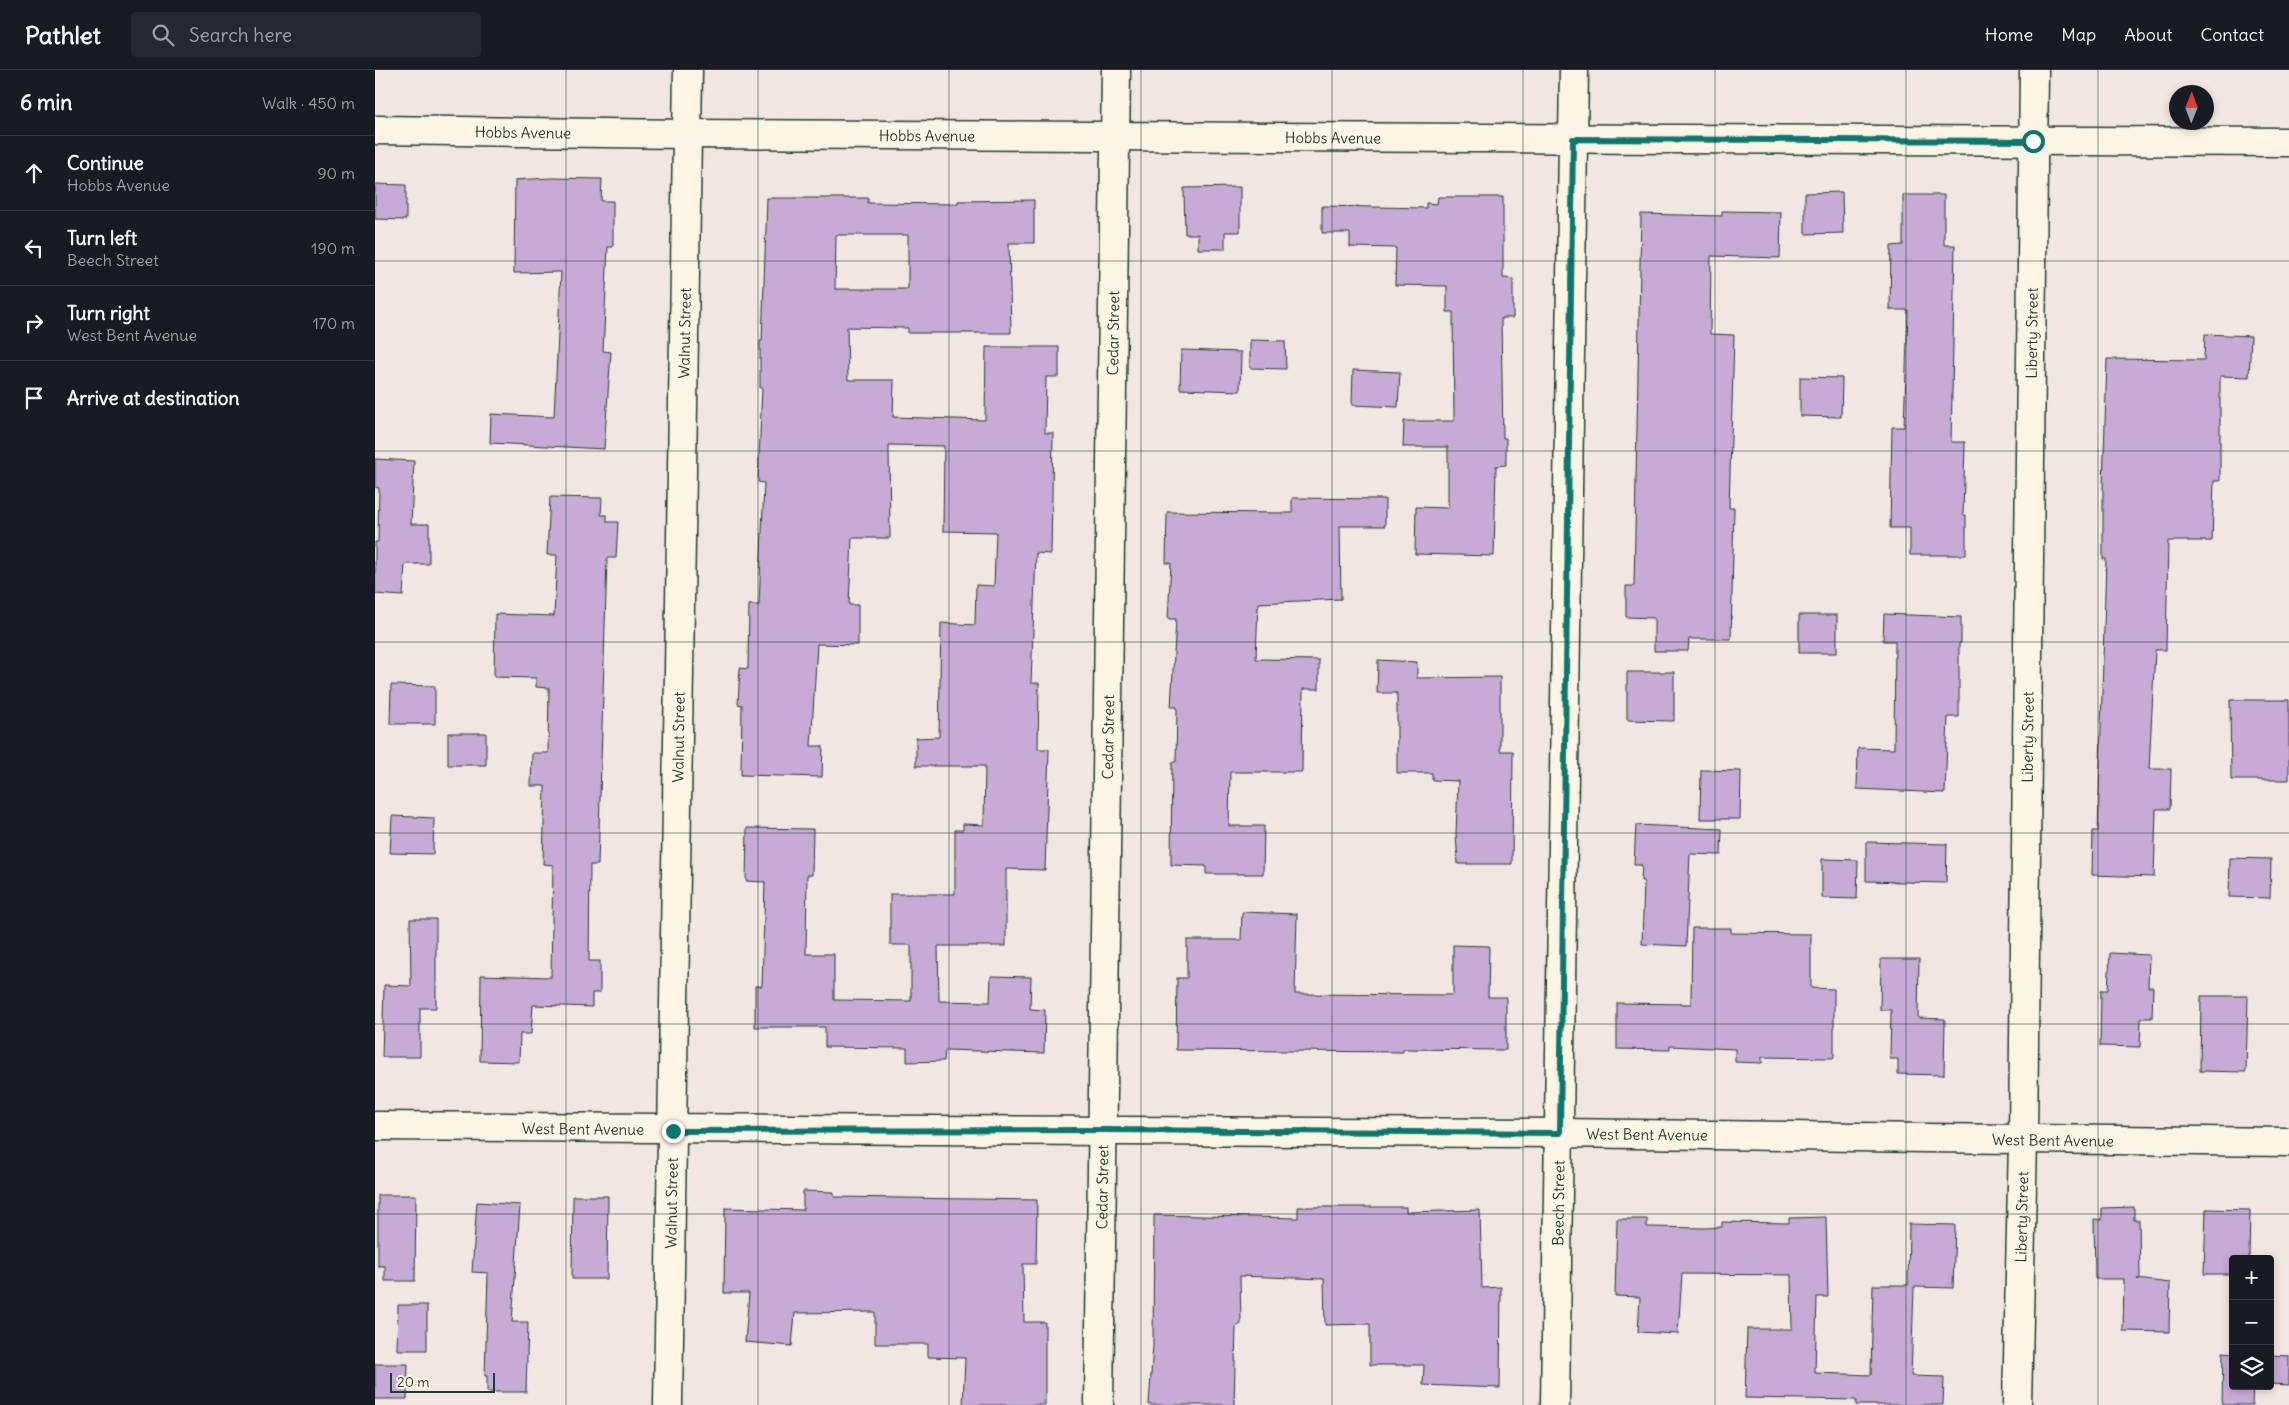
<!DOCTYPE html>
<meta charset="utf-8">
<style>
body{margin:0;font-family:Delius,sans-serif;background:#242831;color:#f1f3f6}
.controls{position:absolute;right:15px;bottom:15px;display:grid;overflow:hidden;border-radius:5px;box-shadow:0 2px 8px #0003}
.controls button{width:45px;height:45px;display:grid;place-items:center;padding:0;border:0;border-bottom:1px solid #363941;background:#171b24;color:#f1f3f6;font:25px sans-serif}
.compass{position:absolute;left:1794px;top:15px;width:45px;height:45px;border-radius:50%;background:#171b24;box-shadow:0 2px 8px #0003;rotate:1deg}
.scale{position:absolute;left:15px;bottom:12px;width:105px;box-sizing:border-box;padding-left:5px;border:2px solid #1f3d34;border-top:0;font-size:14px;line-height:18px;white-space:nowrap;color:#1f3d34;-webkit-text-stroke:4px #fcf5e5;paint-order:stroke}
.stop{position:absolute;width:15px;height:15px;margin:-11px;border:4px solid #0f766e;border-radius:50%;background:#fff}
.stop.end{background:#0f766e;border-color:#fff;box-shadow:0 1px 5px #0008}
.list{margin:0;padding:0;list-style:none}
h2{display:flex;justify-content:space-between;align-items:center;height:65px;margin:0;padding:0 20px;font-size:21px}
h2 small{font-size:16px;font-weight:400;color:#9ea1a6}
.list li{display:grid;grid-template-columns:32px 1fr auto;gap:15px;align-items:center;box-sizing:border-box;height:75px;padding:0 20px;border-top:1px solid #363941}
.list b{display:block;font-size:19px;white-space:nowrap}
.list p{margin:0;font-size:16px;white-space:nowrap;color:#9ea1a6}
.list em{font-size:16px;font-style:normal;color:#9ea1a6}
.icon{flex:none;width:28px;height:28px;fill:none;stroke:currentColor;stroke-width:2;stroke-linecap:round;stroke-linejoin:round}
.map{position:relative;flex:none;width:1914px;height:1335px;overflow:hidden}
header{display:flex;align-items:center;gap:30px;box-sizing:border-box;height:70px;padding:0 25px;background:#171b24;border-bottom:1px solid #363941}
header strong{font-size:24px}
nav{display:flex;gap:28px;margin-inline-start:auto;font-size:18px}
.search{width:350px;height:45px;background:#242831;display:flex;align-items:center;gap:12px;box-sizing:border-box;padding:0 18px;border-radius:5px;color:#9ea1a6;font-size:19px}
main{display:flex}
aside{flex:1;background:#171b24}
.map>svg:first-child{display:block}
.building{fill:#c8aad6;stroke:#1f3d34;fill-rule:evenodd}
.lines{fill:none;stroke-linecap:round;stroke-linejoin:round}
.minor-casing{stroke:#1f3d34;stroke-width:31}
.minor{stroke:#fcf5e5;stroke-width:28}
.route{stroke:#0f766e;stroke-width:6}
.grid{fill:none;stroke:#1f3d34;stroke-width:1;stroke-opacity:0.55}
.labels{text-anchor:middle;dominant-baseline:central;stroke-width:4;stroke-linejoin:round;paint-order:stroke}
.street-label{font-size:15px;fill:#1f3d34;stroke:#fcf5e5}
</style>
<header>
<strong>Pathlet</strong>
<div class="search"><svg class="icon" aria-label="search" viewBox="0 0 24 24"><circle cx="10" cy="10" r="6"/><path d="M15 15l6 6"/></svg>Search here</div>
<nav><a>Home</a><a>Map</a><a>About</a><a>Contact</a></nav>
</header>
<main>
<aside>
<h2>6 min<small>Walk · 450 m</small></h2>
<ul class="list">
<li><svg class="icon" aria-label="ahead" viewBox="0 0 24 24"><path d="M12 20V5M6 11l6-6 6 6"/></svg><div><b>Continue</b><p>Hobbs Avenue</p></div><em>90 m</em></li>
<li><svg class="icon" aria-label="left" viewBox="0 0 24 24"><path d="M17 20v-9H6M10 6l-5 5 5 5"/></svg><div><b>Turn left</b><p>Beech Street</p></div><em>190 m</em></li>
<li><svg class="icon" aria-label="right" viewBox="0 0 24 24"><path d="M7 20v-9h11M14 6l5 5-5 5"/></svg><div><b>Turn right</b><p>West Bent Avenue</p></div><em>170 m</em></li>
<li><svg class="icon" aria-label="arrive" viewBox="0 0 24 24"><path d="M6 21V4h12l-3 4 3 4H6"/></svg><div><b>Arrive at destination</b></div></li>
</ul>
</aside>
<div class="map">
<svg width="1914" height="1335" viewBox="0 0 1914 1335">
<rect width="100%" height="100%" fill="#f2e6e2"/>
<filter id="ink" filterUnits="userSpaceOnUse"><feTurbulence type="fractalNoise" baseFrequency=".02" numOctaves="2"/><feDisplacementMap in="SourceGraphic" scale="10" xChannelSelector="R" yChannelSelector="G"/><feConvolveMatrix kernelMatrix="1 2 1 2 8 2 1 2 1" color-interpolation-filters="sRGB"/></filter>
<g filter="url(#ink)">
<path class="building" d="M 176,108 L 227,109 L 226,131 L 238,131 L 238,177 L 233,177 L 228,281 L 236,282 L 229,379 L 115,373 L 116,344 L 179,347 L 186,202 L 139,203 L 140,110 Z
M 0,114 L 31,115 L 31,150 L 0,149 Z
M 865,117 L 865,162 L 850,162 L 850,179 L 823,179 L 823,164 L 810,164 L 809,118 Z
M 1467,122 L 1468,163 L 1430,164 L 1430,123 Z
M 1528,125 L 1569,125 L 1569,175 L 1580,175 L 1576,372 L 1590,372 L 1588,445 L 1591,445 L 1591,485 L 1535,485 L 1535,458 L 1515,458 L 1517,357 L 1529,357 L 1533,240 L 1515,240 L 1516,176 L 1528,175 Z
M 1063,127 L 1128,127 L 1128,208 L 1138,209 L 1138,248 L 1126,248 L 1128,368 L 1131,368 L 1131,395 L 1121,396 L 1119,486 L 1040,484 L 1041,437 L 1073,438 L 1073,377 L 1028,377 L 1029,351 L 1079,351 L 1078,242 L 1072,242 L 1072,216 L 1020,215 L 1021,178 L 975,177 L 975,163 L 947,163 L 947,136 L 1051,138 L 1051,133 L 1062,134 Z
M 392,128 L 493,128 L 493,133 L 583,134 L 583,131 L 659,130 L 659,173 L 634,173 L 636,263 L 533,263 L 533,258 L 472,257 L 473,310 L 519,310 L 518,347 L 610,350 L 611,277 L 684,277 L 684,307 L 671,307 L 670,363 L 678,363 L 676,484 L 661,483 L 656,613 L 664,613 L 663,679 L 674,679 L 670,800 L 631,799 L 631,876 L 563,876 L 564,931 L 615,932 L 616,906 L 656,907 L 655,939 L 670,940 L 669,983 L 570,980 L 569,991 L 532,992 L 532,978 L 450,977 L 450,957 L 380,957 L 380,916 L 387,916 L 390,812 L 371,811 L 372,758 L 438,759 L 437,805 L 432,805 L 431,884 L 459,884 L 459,930 L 536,931 L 536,875 L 515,875 L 515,824 L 580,824 L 580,760 L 588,760 L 588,754 L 609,755 L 610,696 L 541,696 L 541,668 L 564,667 L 566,553 L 600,555 L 601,515 L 619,516 L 621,462 L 568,461 L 569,376 L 514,375 L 515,468 L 477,468 L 474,535 L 483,535 L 483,575 L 442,574 L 436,676 L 448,676 L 447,707 L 366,705 L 367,635 L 363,634 L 365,598 L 373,599 L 374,535 L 384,535 L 389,413 L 383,412 L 387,318 L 385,318 L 385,271 L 387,271 ZM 461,165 L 533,165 L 533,219 L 460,219 Z
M 1347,141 L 1406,142 L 1405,188 L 1336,186 L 1335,264 L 1359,265 L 1354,438 L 1359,438 L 1356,569 L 1314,569 L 1313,581 L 1279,581 L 1279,548 L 1251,547 L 1251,516 L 1259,516 L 1266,144 L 1347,146 Z
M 1830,264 L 1876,266 L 1874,307 L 1845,306 L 1845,411 L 1839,411 L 1837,471 L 1793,471 L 1791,580 L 1780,580 L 1774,699 L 1796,699 L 1795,739 L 1781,739 L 1779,807 L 1717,805 L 1718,761 L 1723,761 L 1731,489 L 1728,489 L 1728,417 L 1732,289 L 1829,290 Z
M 875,270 L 910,271 L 911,299 L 875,298 Z
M 806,280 L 866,282 L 865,321 L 805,319 Z
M 978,300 L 1025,302 L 1023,337 L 977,335 Z
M 1425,307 L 1467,308 L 1466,347 L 1425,346 Z
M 0,389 L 39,391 L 36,454 L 54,454 L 54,494 L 30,494 L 28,526 L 0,524 L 0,472 L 3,472 L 4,418 L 0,417 Z
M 175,427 L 227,428 L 226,445 L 232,445 L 232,452 L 243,452 L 241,488 L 232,488 L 223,795 L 215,795 L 214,891 L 225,891 L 225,923 L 217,923 L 217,937 L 158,935 L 156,964 L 145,964 L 144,992 L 105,991 L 106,905 L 176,907 L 178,795 L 168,794 L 170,716 L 156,716 L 157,683 L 173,683 L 174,618 L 161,617 L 161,608 L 119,607 L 120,544 L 179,546 L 182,485 L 172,485 Z
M 917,428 L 1010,429 L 1010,456 L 965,456 L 966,529 L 883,533 L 881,589 L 944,590 L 944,619 L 928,619 L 927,702 L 855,702 L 854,756 L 889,756 L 888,804 L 831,804 L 831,796 L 796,795 L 797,692 L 801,692 L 802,637 L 796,637 L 801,549 L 793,549 L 796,493 L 791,493 L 792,442 L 917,443 Z
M 1509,544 L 1586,547 L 1586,573 L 1584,573 L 1584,647 L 1573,647 L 1570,723 L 1482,719 L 1483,678 L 1519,679 L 1520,571 L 1508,571 Z
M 1424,545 L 1462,545 L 1462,583 L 1424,583 Z
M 1003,590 L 1042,592 L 1042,608 L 1125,607 L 1125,681 L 1138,681 L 1137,794 L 1083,794 L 1081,764 L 1083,711 L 1057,710 L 1057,703 L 1022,703 L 1022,623 L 1002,623 Z
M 1252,602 L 1299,602 L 1299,651 L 1252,650 Z
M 16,615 L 60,616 L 60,654 L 15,654 Z
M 1855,630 L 1914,630 L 1914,710 L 1856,710 Z
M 73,663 L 111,663 L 111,695 L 73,695 Z
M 1326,700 L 1366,701 L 1365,749 L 1325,749 Z
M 17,746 L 59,748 L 58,784 L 15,783 Z
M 1261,755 L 1347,759 L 1346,785 L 1315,784 L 1311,876 L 1267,874 L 1269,811 L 1266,811 L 1267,795 L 1259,795 Z
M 1491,772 L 1572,774 L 1571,813 L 1491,811 Z
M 1855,788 L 1896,789 L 1895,828 L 1854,827 Z
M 1447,789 L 1483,790 L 1482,829 L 1447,828 Z
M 867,842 L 922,844 L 920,924 L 1078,925 L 1078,875 L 1114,876 L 1113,927 L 1131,927 L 1131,980 L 1028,979 L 1028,982 L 801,980 L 802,908 L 812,908 L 812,870 L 866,870 Z
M 35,849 L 61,849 L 61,938 L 45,938 L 45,987 L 7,987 L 9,915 L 36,916 Z
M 1317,858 L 1356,858 L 1356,863 L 1436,864 L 1436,918 L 1459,919 L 1459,988 L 1387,987 L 1387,993 L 1360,992 L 1360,979 L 1295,976 L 1295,980 L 1242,979 L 1242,933 L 1316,934 Z
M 1735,883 L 1774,885 L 1773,917 L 1778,917 L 1777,948 L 1766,948 L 1765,977 L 1725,976 L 1726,920 L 1733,920 Z
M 1506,889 L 1544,889 L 1543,948 L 1570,949 L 1569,1005 L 1523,1004 L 1523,989 L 1515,989 L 1516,940 L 1505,940 Z
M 1826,926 L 1873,926 L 1871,1002 L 1825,1001 Z
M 428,1121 L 459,1122 L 459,1127 L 662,1130 L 661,1194 L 648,1194 L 649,1252 L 670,1252 L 670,1335 L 588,1335 L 590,1288 L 553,1287 L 553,1274 L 500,1274 L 500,1242 L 420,1243 L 417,1276 L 370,1272 L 374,1223 L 349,1223 L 350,1138 L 428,1140 Z
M 3,1125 L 41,1125 L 40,1211 L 10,1211 L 10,1196 L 3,1196 Z
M 198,1126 L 233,1126 L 232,1209 L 197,1209 Z
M 102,1132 L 145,1135 L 137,1252 L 153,1252 L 151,1322 L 112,1322 L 112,1306 L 110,1306 L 113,1203 L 97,1202 Z
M 923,1137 L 1031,1137 L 1031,1142 L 1105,1140 L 1107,1218 L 1126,1217 L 1125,1318 L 1048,1315 L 1049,1295 L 995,1295 L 995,1254 L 950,1255 L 949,1209 L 865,1206 L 866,1254 L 861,1257 L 859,1335 L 774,1335 L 778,1275 L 779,1145 L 923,1148 Z
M 1759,1137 L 1759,1150 L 1764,1150 L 1765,1209 L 1762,1209 L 1795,1213 L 1794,1262 L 1748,1261 L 1749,1209 L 1720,1209 L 1719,1149 L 1727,1150 L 1727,1138 Z
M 1831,1139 L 1875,1140 L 1874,1189 L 1858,1189 L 1858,1204 L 1829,1204 Z
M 1451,1147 L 1453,1227 L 1442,1227 L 1440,1303 L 1496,1305 L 1498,1215 L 1533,1215 L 1534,1154 L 1580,1155 L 1578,1218 L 1539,1217 L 1536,1306 L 1569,1307 L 1568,1335 L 1481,1335 L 1481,1330 L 1370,1328 L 1372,1259 L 1417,1259 L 1416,1205 L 1307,1204 L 1303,1264 L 1263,1262 L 1265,1227 L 1240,1226 L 1242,1149 L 1272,1149 L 1272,1157 L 1330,1158 L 1347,1157 L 1347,1152 L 1414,1153 L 1414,1148 Z
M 23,1235 L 52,1235 L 52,1280 L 22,1280 Z
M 1848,1282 L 1858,1283 L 1858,1316 L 1878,1316 L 1877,1335 L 1847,1335 Z
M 1895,1285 L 1914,1286 L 1914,1315 L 1895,1314 Z
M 0,1294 L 33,1294 L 32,1329 L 0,1329 Z"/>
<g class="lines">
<defs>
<g id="minor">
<path id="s1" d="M 0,60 L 311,64 L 1914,72"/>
<path id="s2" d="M 0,1056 C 394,1062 789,1059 1183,1063 C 1427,1065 1670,1071 1914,1072"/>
<path id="s3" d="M 293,1335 L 313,0"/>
<path id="s4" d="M 724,1335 L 741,0"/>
<path id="s5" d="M 1180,1335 L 1199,0"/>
<path id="s6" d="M 1642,1335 L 1648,1070 L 1659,0"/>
</g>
</defs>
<use href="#minor" class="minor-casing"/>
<use href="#minor" class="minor"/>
</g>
</g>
<g class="lines" filter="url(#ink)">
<path class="route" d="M 298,1061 L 729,1060 L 1185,1063 L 1198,69 L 1658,71"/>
</g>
<path class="grid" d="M 191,0 L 191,1335M 383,0 L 383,1335M 574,0 L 574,1335M 766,0 L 766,1335M 957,0 L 957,1335M 1148,0 L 1148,1335M 1340,0 L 1340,1335M 1531,0 L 1531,1335M 1723,0 L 1723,1335M 0,191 L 1914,191M 0,381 L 1914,381M 0,572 L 1914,572M 0,763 L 1914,763M 0,954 L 1914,954M 0,1144 L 1914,1144"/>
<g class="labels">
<g class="street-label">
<text stroke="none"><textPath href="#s1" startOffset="148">Hobbs Avenue</textPath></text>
<text stroke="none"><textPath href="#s1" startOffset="552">Hobbs Avenue</textPath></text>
<text stroke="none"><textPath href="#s1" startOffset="958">Hobbs Avenue</textPath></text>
<text stroke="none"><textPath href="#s3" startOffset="1072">Walnut Street</textPath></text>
<text stroke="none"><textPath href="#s4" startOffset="1072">Cedar Street</textPath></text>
<text stroke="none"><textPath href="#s6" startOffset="1072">Liberty Street</textPath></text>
<text stroke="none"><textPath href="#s3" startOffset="668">Walnut Street</textPath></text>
<text stroke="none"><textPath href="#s4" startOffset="668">Cedar Street</textPath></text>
<text stroke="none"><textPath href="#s6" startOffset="668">Liberty Street</textPath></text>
<text stroke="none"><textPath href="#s2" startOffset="208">West Bent Avenue</textPath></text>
<text stroke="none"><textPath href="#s2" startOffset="1272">West Bent Avenue</textPath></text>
<text stroke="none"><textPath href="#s2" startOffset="1678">West Bent Avenue</textPath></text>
<text stroke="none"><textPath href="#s4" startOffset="218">Cedar Street</textPath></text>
<text stroke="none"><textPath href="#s3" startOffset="202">Walnut Street</textPath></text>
<text stroke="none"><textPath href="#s5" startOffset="202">Beech Street</textPath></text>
<text stroke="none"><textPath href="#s6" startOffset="188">Liberty Street</textPath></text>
</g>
</g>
</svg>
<div class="controls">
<button>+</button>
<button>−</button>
<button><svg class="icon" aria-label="layers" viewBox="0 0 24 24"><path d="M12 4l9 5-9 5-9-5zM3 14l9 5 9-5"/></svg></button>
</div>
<svg class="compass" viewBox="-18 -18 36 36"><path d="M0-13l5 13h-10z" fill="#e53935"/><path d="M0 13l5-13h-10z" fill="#9ea1a6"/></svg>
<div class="scale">20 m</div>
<div class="stop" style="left:1658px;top:71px"></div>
<div class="stop end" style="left:298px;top:1061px"></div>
</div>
</main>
